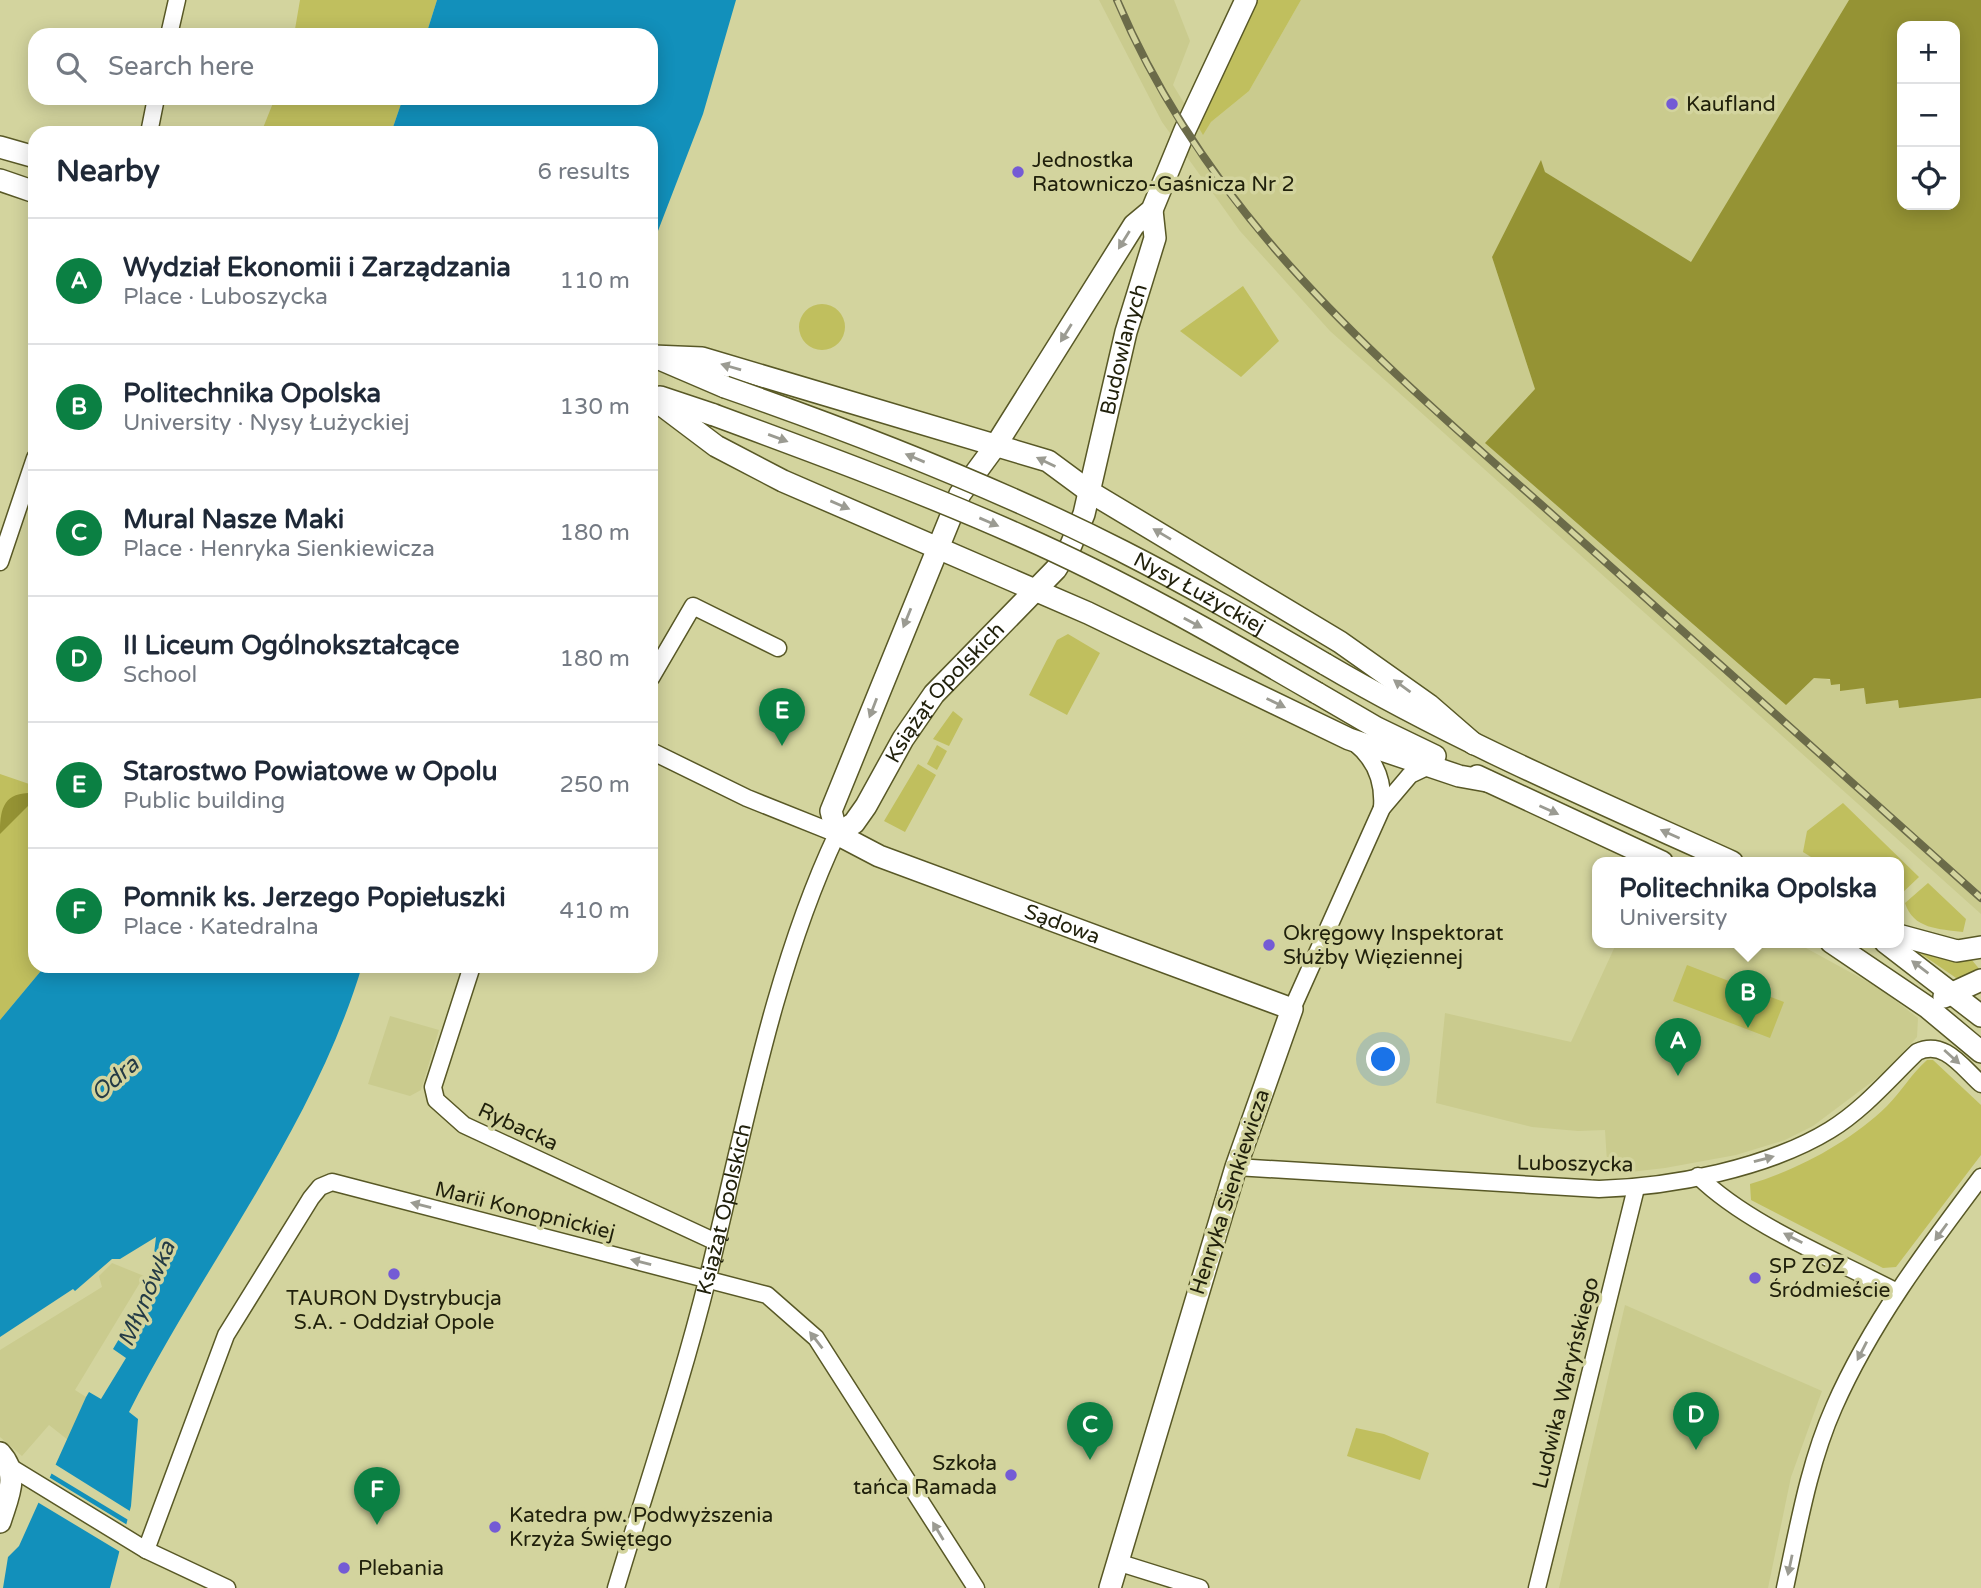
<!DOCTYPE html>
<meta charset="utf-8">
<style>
body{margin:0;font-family:"Varela Round",sans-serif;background:#f2f2f3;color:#1f2937}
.controls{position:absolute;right:21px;top:21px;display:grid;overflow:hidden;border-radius:14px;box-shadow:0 4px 18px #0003}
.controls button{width:63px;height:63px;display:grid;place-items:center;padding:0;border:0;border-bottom:2px solid #e0e1e3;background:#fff;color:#1f2937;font:35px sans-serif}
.you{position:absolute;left:1384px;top:1060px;width:24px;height:24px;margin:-18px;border:5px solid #fff;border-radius:50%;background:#1a73e8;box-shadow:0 0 0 10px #1a73e833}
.badge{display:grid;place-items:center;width:46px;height:46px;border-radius:50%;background:#0b8043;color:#fff;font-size:23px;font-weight:700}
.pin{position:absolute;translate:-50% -58px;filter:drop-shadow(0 2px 4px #0008)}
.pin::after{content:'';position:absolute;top:37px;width:24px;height:21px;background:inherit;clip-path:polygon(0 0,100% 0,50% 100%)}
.popup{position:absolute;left:1592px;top:857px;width:312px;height:91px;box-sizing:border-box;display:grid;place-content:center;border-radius:14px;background:#fff;filter:drop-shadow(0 2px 5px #0005);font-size:23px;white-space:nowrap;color:#747a83}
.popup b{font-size:26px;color:#1f2937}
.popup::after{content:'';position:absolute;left:50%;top:100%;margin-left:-14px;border:14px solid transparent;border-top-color:#fff}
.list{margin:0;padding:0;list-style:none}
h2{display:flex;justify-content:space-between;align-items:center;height:91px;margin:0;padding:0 28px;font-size:30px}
h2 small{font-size:23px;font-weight:400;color:#747a83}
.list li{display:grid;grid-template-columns:46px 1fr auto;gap:21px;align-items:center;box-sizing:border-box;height:126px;padding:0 28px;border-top:2px solid #e0e1e3}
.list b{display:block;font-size:26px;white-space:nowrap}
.list p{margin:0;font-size:23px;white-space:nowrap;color:#747a83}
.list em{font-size:23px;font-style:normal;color:#747a83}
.icon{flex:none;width:38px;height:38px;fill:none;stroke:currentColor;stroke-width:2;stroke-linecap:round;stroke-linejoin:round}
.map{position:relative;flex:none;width:1981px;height:1588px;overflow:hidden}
.search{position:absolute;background:#fff;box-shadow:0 4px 18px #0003;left:28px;top:28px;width:630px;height:77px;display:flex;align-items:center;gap:18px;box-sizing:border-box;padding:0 24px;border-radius:21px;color:#747a83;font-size:26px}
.panel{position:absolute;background:#fff;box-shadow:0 4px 18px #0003;left:28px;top:126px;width:630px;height:847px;border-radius:21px}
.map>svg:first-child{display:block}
.built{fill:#cacb8e}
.green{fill:#c0bf5e}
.forest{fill:#959334;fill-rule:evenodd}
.water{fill:#1290bb}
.pier{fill:#d3d49e}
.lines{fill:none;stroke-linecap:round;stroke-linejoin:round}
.street-casing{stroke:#585826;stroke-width:19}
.secondary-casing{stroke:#585826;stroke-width:24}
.street{stroke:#fff;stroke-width:16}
.secondary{stroke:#fff;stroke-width:21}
.rail-casing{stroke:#6b6b49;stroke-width:8}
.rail{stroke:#d3d49e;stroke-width:5;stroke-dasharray:16;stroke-linecap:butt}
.secondary-bridge-casing{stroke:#585826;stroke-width:24;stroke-linecap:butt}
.secondary-bridge{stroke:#fff;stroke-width:21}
.oneway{fill:#9b9b92}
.poi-dot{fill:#745bd5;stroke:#d3d49e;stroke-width:2.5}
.labels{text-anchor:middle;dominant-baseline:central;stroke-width:7;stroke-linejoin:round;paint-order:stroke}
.poi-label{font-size:21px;fill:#21210c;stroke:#d3d49e;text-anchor:start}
.street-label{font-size:21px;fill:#21210c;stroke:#d3d49e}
.water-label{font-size:23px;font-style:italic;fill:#243b46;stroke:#d3d49e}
</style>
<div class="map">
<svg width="1981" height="1588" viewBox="0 0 1981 1588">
<rect width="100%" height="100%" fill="#d3d49e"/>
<path class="built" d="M 1099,0 L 1174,0 L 1190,41 L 1173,85 L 1203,134 L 1211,122 L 1249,91 L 1301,0 L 1849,0 L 1691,263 L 1545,172 L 1541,161 L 1492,257 L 1535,389 L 1786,704 L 1814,678 L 1823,678 L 1840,684 L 1841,690 L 1864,688 L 1866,703 L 1898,700 L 1899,708 L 1981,698 L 1981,914 L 1330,331 L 1240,231 L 1162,122 Z
M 1617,942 L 1795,942 L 1879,988 L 1918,1018 L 1917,1037 L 1885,1072 L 1813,1126 L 1785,1140 L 1736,1155 L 1665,1168 L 1604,1175 L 1607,1162 L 1605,1130 L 1578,1131 L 1532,1127 L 1436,1103 L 1445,1013 L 1571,1042 Z
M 390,1016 L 439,1030 L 421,1090 L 410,1096 L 368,1084 Z
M 112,1263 L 144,1276 L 75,1390 L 86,1397 L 68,1440 L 49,1425 L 22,1456 L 0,1437 L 0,1350 L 102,1287 L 99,1276 Z
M 1625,1305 L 1822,1391 L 1791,1477 L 1768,1588 L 1559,1588 Z"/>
<path class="green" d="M 300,0 L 437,0 L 426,35 L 294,35 Z
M 1246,0 L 1301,0 L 1249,91 L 1211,122 L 1203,135 L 1192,116 Z
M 275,98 L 403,98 L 391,133 L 261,133 Z
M 1243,286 L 1279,341 L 1241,377 L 1180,331 Z
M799 327a23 23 0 1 1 46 0a23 23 0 1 1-46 0Z
M 1068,634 L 1100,653 L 1067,715 L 1029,695 L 1057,640 Z
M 953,711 L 963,719 L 949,746 L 933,739 Z
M 937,745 L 947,751 L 937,770 L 927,764 Z
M 918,764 L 936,775 L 905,832 L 884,821 Z
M 0,774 L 35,786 L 35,966 L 45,966 L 0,1020 Z
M 1843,803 L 1919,877 L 1899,896 L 1898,862 L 1819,862 L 1803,852 L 1807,831 Z
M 1928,883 L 1966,919 L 1963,932 C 1939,929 1913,929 1905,903 Z
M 1911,947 L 1971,959 L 1981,971 L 1962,982 Z
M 1687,965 L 1784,1002 L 1770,1038 L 1673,1001 Z
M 1927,1060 L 1933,1060 L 1981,1105 L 1981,1155 L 1896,1267 L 1883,1268 L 1751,1200 L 1750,1184 C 1799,1169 1850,1142 1887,1106 C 1901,1092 1912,1073 1927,1060 Z
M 1356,1428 L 1384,1434 L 1429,1453 L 1420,1480 L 1347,1456 Z"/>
<path class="forest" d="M 1849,0 L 1981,0 L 1981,698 L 1899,708 L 1898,700 L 1866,704 L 1864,688 L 1840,691 L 1840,684 L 1831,685 L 1830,679 L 1814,678 L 1786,705 L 1485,443 L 1535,389 L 1492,257 L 1541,160 L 1545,172 L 1691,262 ZM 1902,26 L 1955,26 L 1955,205 L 1902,205 Z
M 28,793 L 30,804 L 0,834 C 0,812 2,794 28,793 Z"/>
<path class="water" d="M 437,0 L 736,0 L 703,114 L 651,249 L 651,133 L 391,133 L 403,98 L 651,98 L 651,35 L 426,35 Z
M 45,966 L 362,966 C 313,1129 205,1262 129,1412 L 138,1419 L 131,1506 L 110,1588 L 3,1588 L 8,1557 L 19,1546 L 86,1397 L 89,1392 L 101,1399 L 126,1358 L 113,1349 L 157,1275 L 152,1271 L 156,1237 L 120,1259 L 112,1259 L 75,1291 L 73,1289 L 0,1337 L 0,1020 Z"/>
<path class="pier" d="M 53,1463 L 133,1513 L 130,1521 L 49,1472 Z
M 47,1476 L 129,1526 L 122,1553 L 34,1500 Z"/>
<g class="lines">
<defs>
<g id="street">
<path d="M 169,35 L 177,0"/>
<path d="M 149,133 L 156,98"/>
<path d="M 0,562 L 35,458"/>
<path d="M 651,678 L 693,606 L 778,648"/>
<path d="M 1355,743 C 1376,760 1384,782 1382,808"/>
<path d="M 472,966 L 433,1087 L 436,1100 L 464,1125 L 716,1242"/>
<path d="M 1292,1009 L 1382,808 L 1410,775 L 1429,766"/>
<path d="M 1236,1167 L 1599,1189 C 1672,1187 1768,1168 1830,1130 C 1864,1109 1889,1079 1917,1052 C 1944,1039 1962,1067 1981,1084"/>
<path d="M 1698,1176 C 1748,1225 1834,1259 1897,1292"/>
<path d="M 12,1468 L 146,1550 L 227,1588"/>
<path d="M 146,1550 L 226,1335 L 311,1198 L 320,1187 L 332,1182 L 767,1295 L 816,1338 L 976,1588"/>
<path d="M 1117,1562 L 1200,1588"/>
<path id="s1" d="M 616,1588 C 647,1485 682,1382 708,1277 C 744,1132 773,969 837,834 L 747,798 L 651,751"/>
<path d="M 1537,1588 L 1636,1188"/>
<path d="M 1785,1588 C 1798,1528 1809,1463 1834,1407 C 1871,1323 1926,1250 1981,1177"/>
</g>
<g id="secondary">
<path d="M 0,147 L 35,157"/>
<path d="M 0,180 L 35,192"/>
<path d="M 653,356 L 702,358 L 1048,461 L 1090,492 L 1340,642 L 1429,705 L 1474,744"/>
<path d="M 662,360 L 725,387"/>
<path d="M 651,397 L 716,446 L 783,481 L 1088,613 L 1349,739 L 1459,776 L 1487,781"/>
<path d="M 660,397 L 714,415"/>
<path d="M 1325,664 C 1456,741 1595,800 1732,862"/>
<path d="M 1317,693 L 1377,728 L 1435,756"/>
<path d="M 1477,776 L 1662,862"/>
<path id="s2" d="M 837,834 L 879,856 L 1292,1009 L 1236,1167 L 1110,1588"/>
<path d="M 837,834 L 831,811 L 960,494 L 996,445 L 1134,225 L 1152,210 L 1185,130 L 1246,0"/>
<path id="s3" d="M 837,834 L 854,823 L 866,806 L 903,739 L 934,694 L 1056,569 L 1071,545 L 1084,514 L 1126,332 L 1155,238 L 1152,210"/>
<path d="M 1898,935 L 1957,951 L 1981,947"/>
<path d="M 1831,942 L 1927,1007 L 1981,1052"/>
<path d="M 1885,942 L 1981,1016"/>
<path d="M 1944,997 L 1981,980"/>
<path d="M 0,1453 C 20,1475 8,1496 0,1522"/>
</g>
</defs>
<use href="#street" class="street-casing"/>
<use href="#secondary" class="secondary-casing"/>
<use href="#street" class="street"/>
<use href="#secondary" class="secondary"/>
<defs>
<path id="rail" d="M 1117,0 C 1214,229 1392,371 1572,532 C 1708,654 1845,776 1981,898"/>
</defs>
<use href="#rail" class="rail-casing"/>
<use href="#rail" class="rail"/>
<defs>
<g id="secondary-bridge">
<path id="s4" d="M 725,387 C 860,434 994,486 1122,551 C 1191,586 1258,625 1325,664"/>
<path d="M 714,415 C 817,453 920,491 1021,536 C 1123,581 1221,637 1317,693"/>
</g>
</defs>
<use href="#secondary-bridge" class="secondary-bridge-casing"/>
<use href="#secondary-bridge" class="secondary-bridge"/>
</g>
<defs><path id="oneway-solid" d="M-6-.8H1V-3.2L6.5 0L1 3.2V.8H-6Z" transform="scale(1.75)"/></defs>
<g class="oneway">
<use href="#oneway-solid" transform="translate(1124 240) rotate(122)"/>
<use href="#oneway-solid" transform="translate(1066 333) rotate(122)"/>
<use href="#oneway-solid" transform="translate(731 367) rotate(-164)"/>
<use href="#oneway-solid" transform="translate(778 438) rotate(20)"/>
<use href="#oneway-solid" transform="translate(915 458) rotate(-157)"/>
<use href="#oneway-solid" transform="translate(1046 462) rotate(-154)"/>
<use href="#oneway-solid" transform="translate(840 505) rotate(23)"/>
<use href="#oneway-solid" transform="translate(989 522) rotate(23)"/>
<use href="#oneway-solid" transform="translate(1162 534) rotate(-149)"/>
<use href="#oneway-solid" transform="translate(907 618) rotate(112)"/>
<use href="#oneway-solid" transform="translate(1193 623) rotate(28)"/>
<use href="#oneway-solid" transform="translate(1402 686) rotate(-144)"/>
<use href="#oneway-solid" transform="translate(1276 703) rotate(26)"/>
<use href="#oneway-solid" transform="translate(873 708) rotate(111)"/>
<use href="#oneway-solid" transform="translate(1549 810) rotate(24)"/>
<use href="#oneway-solid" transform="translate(1670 834) rotate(-156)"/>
<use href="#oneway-solid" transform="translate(1920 967) rotate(-143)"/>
<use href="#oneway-solid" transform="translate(1952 1057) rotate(42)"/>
<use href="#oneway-solid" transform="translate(1764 1159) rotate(-15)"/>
<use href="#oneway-solid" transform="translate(421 1205) rotate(-166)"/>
<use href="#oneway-solid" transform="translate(1941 1232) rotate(126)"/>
<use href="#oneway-solid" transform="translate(1793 1238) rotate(-153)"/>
<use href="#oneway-solid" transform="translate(641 1262) rotate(-166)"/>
<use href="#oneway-solid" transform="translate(816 1340) rotate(-128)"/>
<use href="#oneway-solid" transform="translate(1862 1351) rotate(117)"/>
<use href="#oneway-solid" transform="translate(938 1531) rotate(-121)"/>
<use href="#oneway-solid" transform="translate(1790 1565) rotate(102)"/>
</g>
<g class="poi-dot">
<circle cx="1672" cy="104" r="7"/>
<circle cx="1018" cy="172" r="7"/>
<circle cx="1269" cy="945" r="7"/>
<circle cx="394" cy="1274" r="7"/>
<circle cx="1755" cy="1278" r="7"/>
<circle cx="1011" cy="1475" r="7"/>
<circle cx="495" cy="1527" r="7"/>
<circle cx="344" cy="1568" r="7"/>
</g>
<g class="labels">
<g class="poi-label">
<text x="1686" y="104">Kaufland</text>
<text x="1032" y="160">Jednostka<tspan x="1032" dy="24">Ratowniczo-Gaśnicza Nr 2</tspan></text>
<text x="1283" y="933">Okręgowy Inspektorat<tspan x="1283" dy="24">Służby Więziennej</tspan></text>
<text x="1769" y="1266">SP ZOZ<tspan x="1769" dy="24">Śródmieście</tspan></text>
<text x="394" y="1298" text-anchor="middle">TAURON Dystrybucja<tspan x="394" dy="24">S.A. - Oddział Opole</tspan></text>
<text x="997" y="1463" text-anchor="end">Szkoła<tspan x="997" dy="24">tańca Ramada</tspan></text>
<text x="509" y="1515">Katedra pw. Podwyższenia<tspan x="509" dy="24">Krzyża Świętego</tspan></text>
<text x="358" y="1568">Plebania</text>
</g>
<g class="street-label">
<text stroke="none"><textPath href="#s3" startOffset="578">Budowlanych</textPath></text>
<text stroke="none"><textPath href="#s4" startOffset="518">Nysy Łużyckiej</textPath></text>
<text stroke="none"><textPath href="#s3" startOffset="180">Książąt Opolskich</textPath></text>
<text stroke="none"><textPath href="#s2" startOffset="243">Sądowa</textPath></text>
<text transform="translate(518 1127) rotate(25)">Rybacka</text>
<text transform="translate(1575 1164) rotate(1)">Luboszycka</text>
<text transform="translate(1230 1192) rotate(-72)">Henryka Sienkiewicza</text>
<text stroke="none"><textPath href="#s1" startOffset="394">Książąt Opolskich</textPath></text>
<text transform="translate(525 1211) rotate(14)">Marii Konopnickiej</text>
<text transform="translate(1566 1383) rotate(-76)">Ludwika Waryńskiego</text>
</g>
<g class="water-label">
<text transform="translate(115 1079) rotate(-41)">Odra</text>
<text transform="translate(147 1294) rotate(-67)">Młynówka</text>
</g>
</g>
</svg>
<div class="controls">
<button>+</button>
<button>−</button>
<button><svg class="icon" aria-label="locate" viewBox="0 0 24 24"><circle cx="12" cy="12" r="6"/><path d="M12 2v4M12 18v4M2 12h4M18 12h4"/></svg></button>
</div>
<div class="you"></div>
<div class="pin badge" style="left:1678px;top:1076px">A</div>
<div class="pin badge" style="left:1748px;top:1028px">B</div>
<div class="popup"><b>Politechnika Opolska</b>University</div>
<div class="pin badge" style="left:1090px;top:1460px">C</div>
<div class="pin badge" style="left:1696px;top:1450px">D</div>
<div class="pin badge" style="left:782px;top:746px">E</div>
<div class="pin badge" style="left:377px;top:1525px">F</div>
<div class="search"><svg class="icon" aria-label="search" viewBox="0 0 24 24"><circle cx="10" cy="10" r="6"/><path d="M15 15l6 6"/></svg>Search here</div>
<section class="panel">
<h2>Nearby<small>6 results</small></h2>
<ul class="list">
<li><span class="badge">A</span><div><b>Wydział Ekonomii i Zarządzania</b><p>Place · Luboszycka</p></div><em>110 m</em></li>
<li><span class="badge">B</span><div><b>Politechnika Opolska</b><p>University · Nysy Łużyckiej</p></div><em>130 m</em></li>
<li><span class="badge">C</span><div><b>Mural Nasze Maki</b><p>Place · Henryka Sienkiewicza</p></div><em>180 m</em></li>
<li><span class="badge">D</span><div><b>II Liceum Ogólnokształcące</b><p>School</p></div><em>180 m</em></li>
<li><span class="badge">E</span><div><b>Starostwo Powiatowe w Opolu</b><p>Public building</p></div><em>250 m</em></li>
<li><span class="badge">F</span><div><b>Pomnik ks. Jerzego Popiełuszki</b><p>Place · Katedralna</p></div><em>410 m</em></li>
</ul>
</section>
</div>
